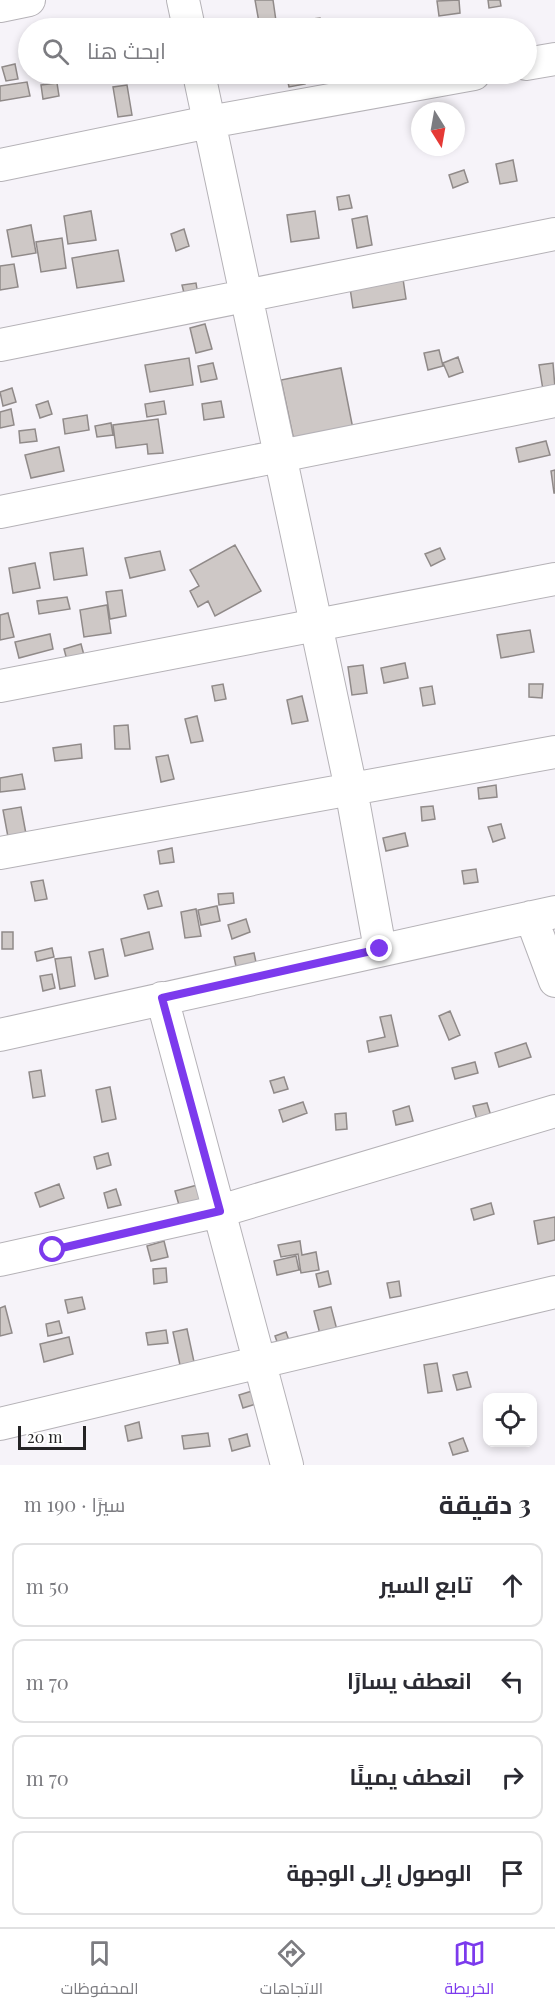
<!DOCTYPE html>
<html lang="ar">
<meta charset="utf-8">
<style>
body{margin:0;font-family:"Playfair Display",Cairo,serif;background:#f7f7f7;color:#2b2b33;direction:rtl}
.controls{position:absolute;right:18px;bottom:18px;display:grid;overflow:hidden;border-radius:12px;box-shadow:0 3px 9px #0003}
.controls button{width:54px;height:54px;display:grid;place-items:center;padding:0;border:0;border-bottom:2px solid #e1e1e2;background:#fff;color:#2b2b33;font:30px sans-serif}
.compass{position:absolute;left:411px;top:102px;width:54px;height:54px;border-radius:50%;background:#fff;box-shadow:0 3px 9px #0003;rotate:169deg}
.scale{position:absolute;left:18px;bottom:15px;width:68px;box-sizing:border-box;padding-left:6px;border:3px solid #242325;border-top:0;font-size:16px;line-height:21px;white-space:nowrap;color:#242325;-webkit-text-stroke:4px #fff;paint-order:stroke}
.stop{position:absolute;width:18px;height:18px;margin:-14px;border:4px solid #7c3aed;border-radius:50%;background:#fff}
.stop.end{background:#7c3aed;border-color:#fff;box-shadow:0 2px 6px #0008}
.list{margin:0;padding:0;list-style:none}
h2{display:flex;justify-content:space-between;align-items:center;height:78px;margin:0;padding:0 24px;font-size:26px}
h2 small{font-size:20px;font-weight:400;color:#7c7c81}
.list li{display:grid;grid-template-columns:39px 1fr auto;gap:18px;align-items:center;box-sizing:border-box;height:84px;margin:0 12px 12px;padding:0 12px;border:2px solid #e1e1e2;border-radius:12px}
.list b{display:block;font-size:22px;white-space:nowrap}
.list em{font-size:20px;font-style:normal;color:#7c7c81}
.icon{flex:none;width:33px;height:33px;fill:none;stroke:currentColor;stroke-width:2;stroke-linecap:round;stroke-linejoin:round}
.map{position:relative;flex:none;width:555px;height:1465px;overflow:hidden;direction:ltr}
.search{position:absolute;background:#fff;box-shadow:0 3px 9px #0003;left:18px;right:18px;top:18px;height:66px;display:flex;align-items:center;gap:15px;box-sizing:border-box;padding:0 21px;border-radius:33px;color:#7c7c81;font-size:22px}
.sheet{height:462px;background:#fff}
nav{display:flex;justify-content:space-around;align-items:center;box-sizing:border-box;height:84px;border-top:2px solid #e1e1e2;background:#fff;font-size:16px;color:#7c7c81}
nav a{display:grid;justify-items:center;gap:3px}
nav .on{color:#7c3aed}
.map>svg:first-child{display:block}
.building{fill:#cec8c6;stroke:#908a89;stroke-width:1.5}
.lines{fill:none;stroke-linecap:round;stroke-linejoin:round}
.minor-casing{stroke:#b5b2b7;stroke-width:34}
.minor{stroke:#fff;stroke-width:32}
.route{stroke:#7c3aed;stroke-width:8}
</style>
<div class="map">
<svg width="555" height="1465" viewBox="0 0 555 1465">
<rect width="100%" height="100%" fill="#f6f3f9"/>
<path class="building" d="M 255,0 L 273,0 L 277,28 L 260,28 Z
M 459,0 L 460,13 L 439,16 L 437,1 Z
M 488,0 L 500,0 L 501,6 L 489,8 Z
M 320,18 L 322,28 L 306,28 L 305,20 Z
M 300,22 L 301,28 L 285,28 L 285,24 Z
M 438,24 L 439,28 L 426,28 L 426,26 Z
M 15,64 L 18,79 L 6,81 L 2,67 Z
M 286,74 L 302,74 L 305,84 L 289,87 Z
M 27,82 L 30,96 L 0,101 L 0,86 Z
M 57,83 L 59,96 L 43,99 L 41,85 Z
M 127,85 L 132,115 L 118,117 L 113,87 Z
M 513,160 L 517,181 L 500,184 L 496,164 Z
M 464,170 L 468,182 L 453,188 L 449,175 Z
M 349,195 L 352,208 L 339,210 L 337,197 Z
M 91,211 L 96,240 L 68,244 L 64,216 Z
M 315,211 L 319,238 L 291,242 L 287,215 Z
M 367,216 L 372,245 L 357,248 L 352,219 Z
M 31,225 L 36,253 L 12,257 L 7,230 Z
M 184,229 L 189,246 L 176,251 L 171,234 Z
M 62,238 L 66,268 L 41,272 L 36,242 Z
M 118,250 L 124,281 L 77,288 L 72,258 Z
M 14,264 L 18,287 L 0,290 L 0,266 Z
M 403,279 L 406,299 L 353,308 L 350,288 Z
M 196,283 L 198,295 L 185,297 L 182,285 Z
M 205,324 L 212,349 L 196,353 L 190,328 Z
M 439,350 L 443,366 L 428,370 L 424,353 Z
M 458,357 L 463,372 L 449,377 L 443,363 Z
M 189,358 L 193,385 L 150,392 L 145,365 Z
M 213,363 L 217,379 L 201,382 L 198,366 Z
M 553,363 L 555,388 L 543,390 L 539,365 Z
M 341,368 L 353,429 L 294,441 L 281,380 Z
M 12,388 L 16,402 L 3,406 L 0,392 Z
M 48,401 L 52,414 L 40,418 L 36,405 Z
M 164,401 L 166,414 L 147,417 L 145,404 Z
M 221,401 L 224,417 L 204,420 L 202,404 Z
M 11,409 L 14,425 L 0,428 L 0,412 Z
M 87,415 L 89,430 L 65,434 L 63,419 Z
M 158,419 L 163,453 L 148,454 L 147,444 L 116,448 L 113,425 Z
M 111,423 L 113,435 L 97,437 L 95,426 Z
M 35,429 L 37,441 L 20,443 L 19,431 Z
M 546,441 L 550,455 L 519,462 L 516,448 Z
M 59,447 L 64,471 L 31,478 L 25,455 Z
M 555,470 L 555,493 L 554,493 L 551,471 Z
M 235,545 L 261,591 L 215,616 L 208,601 L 198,607 L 190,591 L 199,586 L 190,570 Z
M 83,548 L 87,575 L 54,580 L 50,553 Z
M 440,548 L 445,559 L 431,566 L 425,554 Z
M 160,551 L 165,570 L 130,578 L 125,558 Z
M 35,563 L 40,588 L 13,593 L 9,568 Z
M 122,590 L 126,616 L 110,619 L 106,592 Z
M 67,597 L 70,609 L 39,614 L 37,601 Z
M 107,605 L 111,633 L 84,637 L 80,610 Z
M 8,613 L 14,637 L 0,640 L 0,615 Z
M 530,630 L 534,652 L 501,658 L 497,635 Z
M 50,634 L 53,649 L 19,658 L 15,642 Z
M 81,644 L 85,659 L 68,664 L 64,649 Z
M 405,663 L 408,678 L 384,683 L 381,668 Z
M 363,665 L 367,693 L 352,695 L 348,667 Z
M 223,684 L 226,699 L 215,701 L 212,686 Z
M 529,684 L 543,684 L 542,698 L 529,697 Z
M 432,686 L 435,704 L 423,706 L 420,688 Z
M 302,696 L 308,721 L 292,724 L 287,700 Z
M 197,716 L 203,741 L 191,743 L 185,719 Z
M 128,725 L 130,749 L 115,749 L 114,726 Z
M 81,744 L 82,758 L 55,761 L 53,748 Z
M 168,755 L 174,779 L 161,782 L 156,757 Z
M 22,774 L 25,789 L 0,792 L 0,778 Z
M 496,785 L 497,797 L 479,799 L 478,788 Z
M 433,806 L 435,819 L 422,821 L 421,807 Z
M 21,807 L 26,834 L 8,837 L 3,810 Z
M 501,824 L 505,838 L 493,842 L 488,827 Z
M 405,833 L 408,846 L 386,851 L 383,838 Z
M 172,848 L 174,862 L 160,864 L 158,851 Z
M 476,869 L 478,882 L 464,884 L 462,871 Z
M 43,880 L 47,899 L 35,901 L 31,882 Z
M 158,891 L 162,906 L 148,909 L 144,895 Z
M 233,893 L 234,903 L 219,905 L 218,894 Z
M 217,906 L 220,921 L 201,925 L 198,910 Z
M 196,909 L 201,936 L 185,938 L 181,912 Z
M 246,919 L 250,932 L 232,939 L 228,925 Z
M 2,932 L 13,932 L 13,949 L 2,949 Z
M 149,932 L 153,949 L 125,956 L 121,939 Z
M 52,948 L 54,957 L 37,961 L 35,952 Z
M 103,949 L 108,976 L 95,979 L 89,952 Z
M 254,953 L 257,967 L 237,971 L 234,957 Z
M 71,957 L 75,986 L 60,989 L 55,959 Z
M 52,974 L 55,988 L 43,991 L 40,976 Z
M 450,1011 L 460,1035 L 449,1040 L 439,1016 Z
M 391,1015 L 398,1046 L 369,1052 L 367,1041 L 385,1037 L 380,1017 Z
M 526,1043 L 531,1057 L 499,1067 L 495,1053 Z
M 475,1062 L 478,1073 L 455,1079 L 452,1068 Z
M 41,1070 L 45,1096 L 33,1098 L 29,1072 Z
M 284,1077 L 288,1089 L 274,1093 L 270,1081 Z
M 110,1087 L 116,1119 L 102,1122 L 96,1090 Z
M 303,1102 L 307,1113 L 283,1122 L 279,1110 Z
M 487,1103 L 491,1116 L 477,1120 L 473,1106 Z
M 409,1106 L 413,1121 L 396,1125 L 393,1111 Z
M 346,1113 L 347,1129 L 336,1130 L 335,1114 Z
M 108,1153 L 111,1165 L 97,1169 L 94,1157 Z
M 59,1184 L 64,1198 L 40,1207 L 35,1193 Z
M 201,1184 L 204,1199 L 179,1205 L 175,1191 Z
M 116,1189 L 121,1205 L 108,1208 L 104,1193 Z
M 491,1203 L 494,1214 L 474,1220 L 471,1209 Z
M 555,1217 L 555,1240 L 538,1244 L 534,1221 Z
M 164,1241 L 168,1257 L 151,1261 L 147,1246 Z
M 300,1241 L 302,1255 L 316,1252 L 319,1270 L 301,1273 L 298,1254 L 281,1257 L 278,1245 Z
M 296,1256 L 299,1270 L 277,1275 L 274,1261 Z
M 166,1268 L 167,1282 L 154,1284 L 153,1269 Z
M 328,1271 L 331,1284 L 319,1287 L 316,1274 Z
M 399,1281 L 401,1296 L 390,1298 L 387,1283 Z
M 82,1297 L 85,1309 L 68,1313 L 65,1300 Z
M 5,1306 L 12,1333 L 0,1336 L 0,1308 Z
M 331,1307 L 338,1334 L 321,1338 L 314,1311 Z
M 59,1321 L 62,1333 L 48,1336 L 46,1324 Z
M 187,1329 L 194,1362 L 180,1365 L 173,1332 Z
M 166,1330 L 168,1343 L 148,1345 L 146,1333 Z
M 286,1332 L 291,1346 L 280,1350 L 275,1336 Z
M 69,1337 L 73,1354 L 44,1362 L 40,1344 Z
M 437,1363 L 442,1391 L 428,1393 L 424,1365 Z
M 467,1372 L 471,1387 L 457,1390 L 453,1375 Z
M 252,1391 L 256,1404 L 243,1408 L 239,1395 Z
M 139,1422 L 142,1438 L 128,1441 L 125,1426 Z
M 208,1433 L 210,1446 L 184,1449 L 182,1436 Z
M 247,1434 L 250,1446 L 232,1451 L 229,1439 Z
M 463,1438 L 468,1451 L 453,1455 L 449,1443 Z"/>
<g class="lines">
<defs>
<path id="minor" d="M 183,0 L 189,28
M 0,6 L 29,0
M 526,64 L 555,59
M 199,74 L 351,789 L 380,949
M 0,165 L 209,122 L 474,74
M 0,345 L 555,234
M 0,512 L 555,401
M 0,686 L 555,579
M 0,853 L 555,752
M 531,917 L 555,981
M 162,998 L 287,1465
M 0,1035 L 555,912
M 0,1260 L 220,1211 L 555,1111
M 0,1424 L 555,1292"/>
</defs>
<use href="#minor" class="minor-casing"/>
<use href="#minor" class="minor"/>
</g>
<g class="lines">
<path class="route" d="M 53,1250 L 220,1211 L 162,998 L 380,949"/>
</g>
</svg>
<div class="controls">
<button><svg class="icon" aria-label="locate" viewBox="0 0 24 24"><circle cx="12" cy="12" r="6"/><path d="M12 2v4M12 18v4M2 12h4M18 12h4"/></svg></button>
</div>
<svg class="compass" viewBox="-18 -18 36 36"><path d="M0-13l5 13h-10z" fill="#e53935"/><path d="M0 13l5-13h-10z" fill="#7c7c81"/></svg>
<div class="scale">20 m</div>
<div class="stop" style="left:53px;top:1250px"></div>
<div class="stop end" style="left:380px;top:949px"></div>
<div class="search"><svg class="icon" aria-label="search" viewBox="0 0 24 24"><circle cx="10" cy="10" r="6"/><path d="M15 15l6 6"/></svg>ابحث هنا</div>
</div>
<section class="sheet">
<h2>3 دقيقة<small>سيرًا · 190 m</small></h2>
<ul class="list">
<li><svg class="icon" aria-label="ahead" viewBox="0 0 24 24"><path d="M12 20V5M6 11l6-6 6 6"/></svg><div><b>تابع السير</b></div><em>50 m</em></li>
<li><svg class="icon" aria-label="left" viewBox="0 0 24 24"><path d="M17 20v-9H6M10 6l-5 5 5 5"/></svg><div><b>انعطف يسارًا</b></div><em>70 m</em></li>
<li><svg class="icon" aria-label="right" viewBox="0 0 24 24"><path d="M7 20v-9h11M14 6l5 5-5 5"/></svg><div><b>انعطف يمينًا</b></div><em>70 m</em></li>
<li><svg class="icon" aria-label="arrive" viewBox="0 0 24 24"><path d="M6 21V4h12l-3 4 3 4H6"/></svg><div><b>الوصول إلى الوجهة</b></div></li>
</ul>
</section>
<nav>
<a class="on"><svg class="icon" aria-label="map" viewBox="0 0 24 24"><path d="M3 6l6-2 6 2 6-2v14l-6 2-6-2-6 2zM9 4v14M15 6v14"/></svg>الخريطة</a>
<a><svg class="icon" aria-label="directions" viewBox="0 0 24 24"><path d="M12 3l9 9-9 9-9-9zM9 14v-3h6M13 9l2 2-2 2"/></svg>الاتجاهات</a>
<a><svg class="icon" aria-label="saved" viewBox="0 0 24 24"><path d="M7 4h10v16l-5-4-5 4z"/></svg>المحفوظات</a>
</nav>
